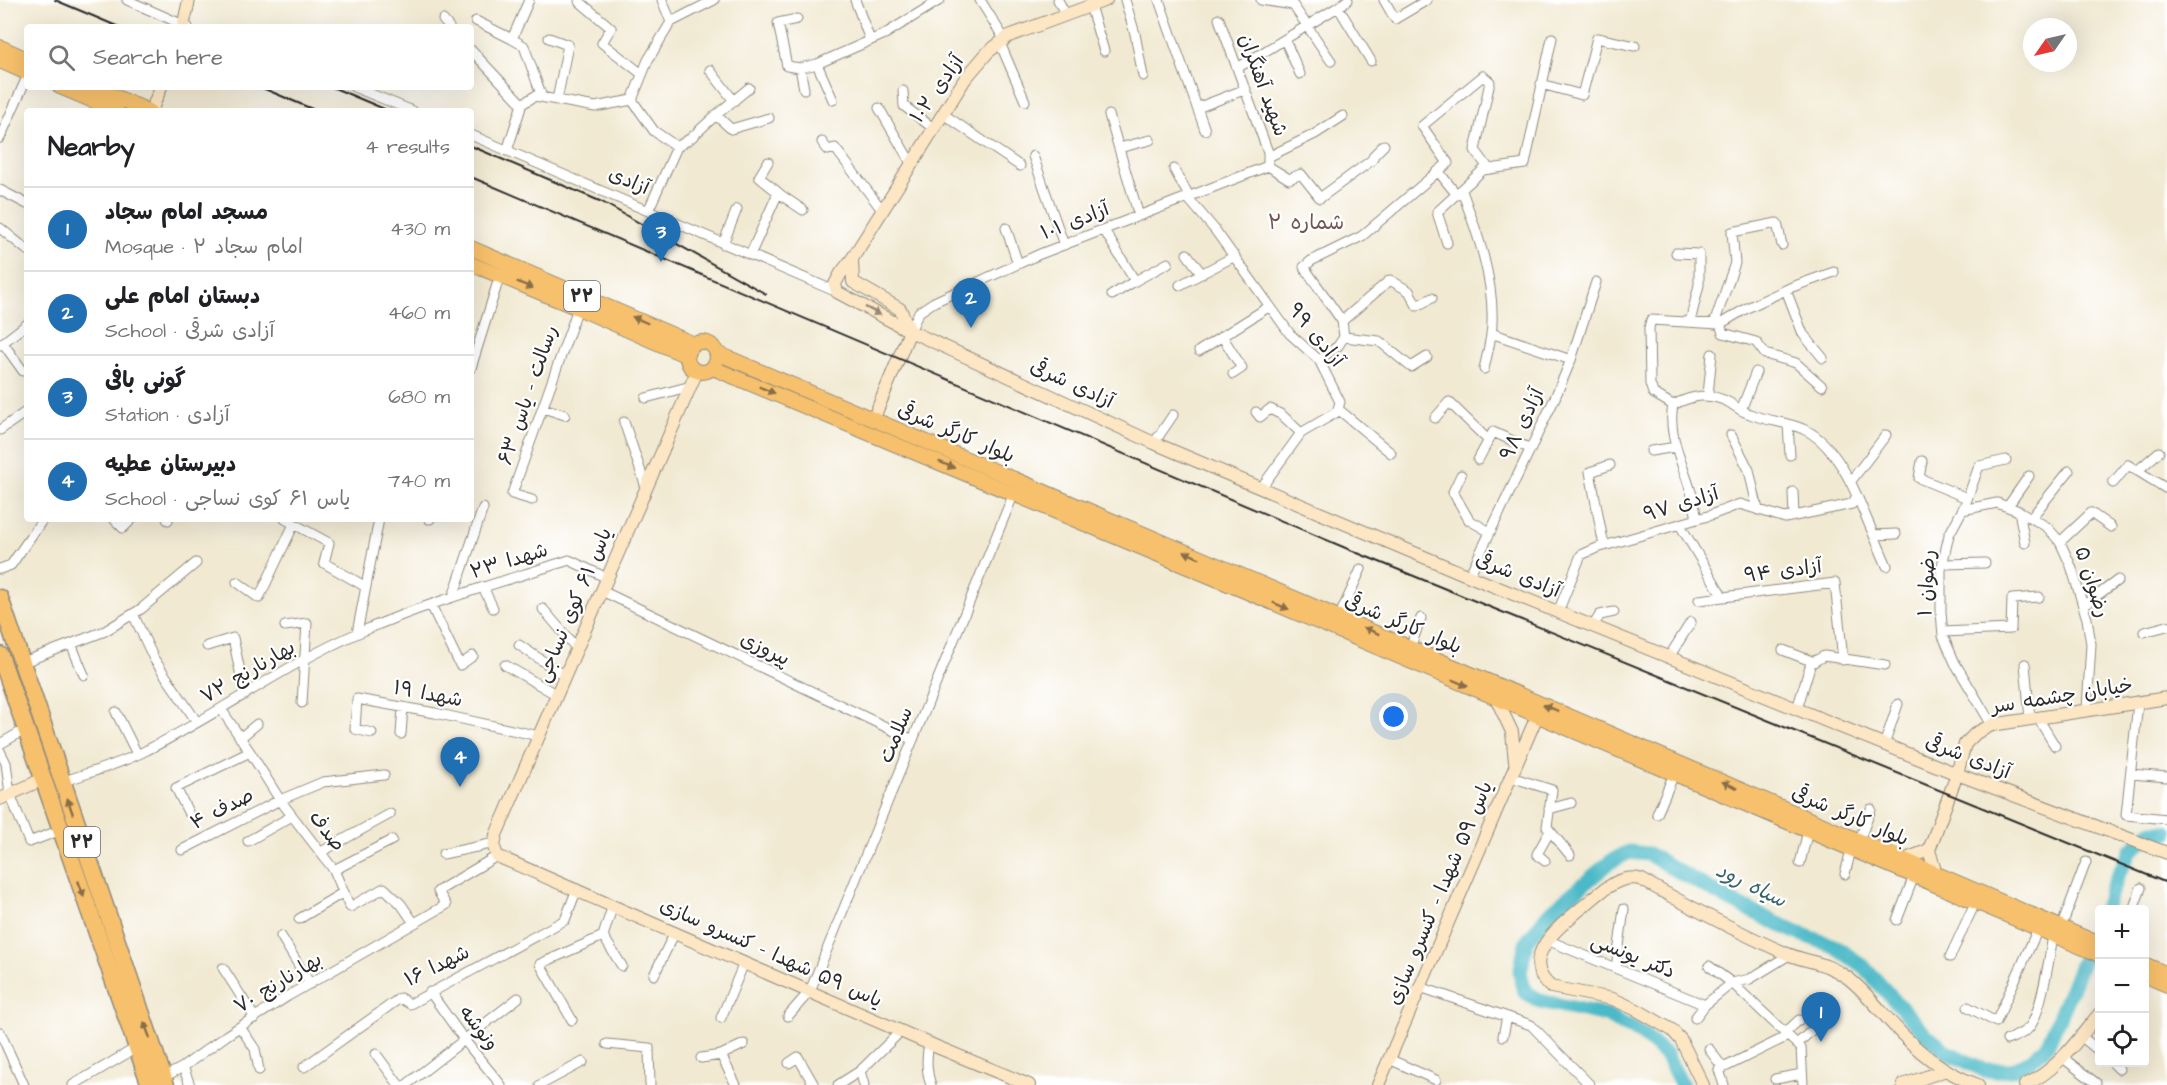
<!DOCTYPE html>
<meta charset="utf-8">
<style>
body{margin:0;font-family:"Architects Daughter","Playpen Sans Arabic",sans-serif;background:#f2f2f2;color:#202124}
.controls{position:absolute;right:18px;bottom:18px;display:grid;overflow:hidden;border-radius:6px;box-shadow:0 6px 24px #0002}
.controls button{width:54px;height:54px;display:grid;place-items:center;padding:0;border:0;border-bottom:2px solid #e0e0e0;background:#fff;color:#202124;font:30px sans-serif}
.compass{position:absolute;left:2023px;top:18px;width:54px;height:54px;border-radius:50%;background:#fff;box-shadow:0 6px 24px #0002;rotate:236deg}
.you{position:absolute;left:1394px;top:717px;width:21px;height:21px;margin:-15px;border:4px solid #fff;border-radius:50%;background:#1a73e8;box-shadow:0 0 0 9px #1a73e833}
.badge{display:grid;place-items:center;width:39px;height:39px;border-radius:50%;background:#1f6fb2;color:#fff;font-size:20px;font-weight:700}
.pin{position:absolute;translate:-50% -50px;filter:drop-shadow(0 2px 3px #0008)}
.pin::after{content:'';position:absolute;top:32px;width:21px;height:18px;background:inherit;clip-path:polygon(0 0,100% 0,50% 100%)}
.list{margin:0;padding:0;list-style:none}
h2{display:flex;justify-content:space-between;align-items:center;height:78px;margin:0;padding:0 24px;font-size:26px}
h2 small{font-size:20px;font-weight:400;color:#757577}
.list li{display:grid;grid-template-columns:39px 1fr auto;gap:18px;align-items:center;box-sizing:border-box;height:84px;padding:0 24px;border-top:2px solid #e0e0e0}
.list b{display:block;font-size:22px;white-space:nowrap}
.list p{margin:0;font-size:20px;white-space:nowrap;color:#757577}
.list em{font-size:20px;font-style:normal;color:#757577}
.icon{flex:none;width:33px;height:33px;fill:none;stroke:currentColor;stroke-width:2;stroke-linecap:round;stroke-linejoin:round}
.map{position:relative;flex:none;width:2167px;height:1085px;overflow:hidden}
.search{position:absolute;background:#fff;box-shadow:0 6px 24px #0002;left:24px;top:24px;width:450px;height:66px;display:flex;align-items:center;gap:15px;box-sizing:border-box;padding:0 21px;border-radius:6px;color:#757577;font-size:22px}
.panel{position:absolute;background:#fff;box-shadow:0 6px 24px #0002;left:24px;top:108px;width:450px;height:414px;border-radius:6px}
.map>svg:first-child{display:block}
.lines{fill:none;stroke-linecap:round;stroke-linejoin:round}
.river{stroke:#4cb9c7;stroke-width:15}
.street-casing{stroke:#8e8a7e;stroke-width:11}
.secondary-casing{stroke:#8e8a7e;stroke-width:14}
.primary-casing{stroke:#8e8a7e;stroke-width:16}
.highway-casing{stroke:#8e8a7e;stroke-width:19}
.street{stroke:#fff;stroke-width:9}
.secondary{stroke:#fce6c4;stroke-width:12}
.primary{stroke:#f7c06c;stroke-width:14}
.highway{stroke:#f7c06c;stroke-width:16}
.rail{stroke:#2b2b2b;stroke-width:2}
.oneway{fill:#876e48}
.oneway2{fill:#948878}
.labels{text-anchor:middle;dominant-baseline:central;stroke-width:4.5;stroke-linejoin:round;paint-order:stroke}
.shield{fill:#fff;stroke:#6b6b6b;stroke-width:1.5}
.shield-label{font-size:18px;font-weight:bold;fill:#2b2b2b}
.street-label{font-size:20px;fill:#2b2b2b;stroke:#fff}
.neighbourhood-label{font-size:21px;fill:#725552;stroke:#fff}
.water-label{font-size:21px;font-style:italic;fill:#386469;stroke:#fff}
</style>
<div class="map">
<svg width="2167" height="1085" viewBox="0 0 2167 1085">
<rect width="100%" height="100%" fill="#fff"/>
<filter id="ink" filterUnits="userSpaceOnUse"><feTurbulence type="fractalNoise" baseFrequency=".0167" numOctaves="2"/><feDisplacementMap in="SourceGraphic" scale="12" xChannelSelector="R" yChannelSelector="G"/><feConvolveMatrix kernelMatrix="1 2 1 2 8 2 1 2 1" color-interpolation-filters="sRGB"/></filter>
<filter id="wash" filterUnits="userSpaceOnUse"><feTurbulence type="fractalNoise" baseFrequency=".008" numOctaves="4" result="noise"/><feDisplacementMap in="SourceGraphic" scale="24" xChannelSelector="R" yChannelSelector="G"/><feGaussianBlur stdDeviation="1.35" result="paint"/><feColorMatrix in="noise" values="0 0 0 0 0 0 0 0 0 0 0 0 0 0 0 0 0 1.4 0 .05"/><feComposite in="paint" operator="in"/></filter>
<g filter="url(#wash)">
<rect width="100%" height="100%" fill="#f1e9d2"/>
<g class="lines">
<path class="river" d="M 2104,910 L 2118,875 L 2131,851 L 2151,832 L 2167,832
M 1682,1085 L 1666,1055 L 1642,1034 L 1606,1015 L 1540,1001 L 1525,992 L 1520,973 L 1526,943 L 1547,915 L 1610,862 L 1629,852 L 1648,854 L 1731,901 L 1795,932 L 1834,946 L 1863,966 L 1925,1034 L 1947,1052 L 1984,1070 L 2011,1070 L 2030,1061 L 2047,1046 L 2100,920"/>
</g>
</g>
<g filter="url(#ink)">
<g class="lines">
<defs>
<path id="street" d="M 127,0 L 188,27
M 855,0 L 870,40
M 980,0 L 1005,40
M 1058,0 L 1066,15
M 1125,0 L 1135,34 L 1143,76
M 1159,0 L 1205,130
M 1261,0 L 1293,5 L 1331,61
M 1348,0 L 1338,7 L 1371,61
M 1384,0 L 1395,19 L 1427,0
M 579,1 L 611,28 L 602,43 L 642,74
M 1090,6 L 1104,51
M 797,19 L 778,23 L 787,66 L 800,68 L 817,64 L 885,34 L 940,0
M 1219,19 L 1268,152 L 1268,166
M 443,20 L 449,27
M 476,21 L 512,39 L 529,0
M 671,22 L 714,0
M 549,38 L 568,45 L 557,100
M 512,39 L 524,46 L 542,97
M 1285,40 L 1300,74
M 1000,43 L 1025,101
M 471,50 L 522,104
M 817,64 L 833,100
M 1239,67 L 1338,7
M 800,68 L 804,89
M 710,70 L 734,101
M 1541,84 L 1582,95 L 1597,38 L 1635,46
M 354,87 L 413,111
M 903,91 L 904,106 L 933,128
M 879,108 L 911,163
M 1197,108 L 1246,89
M 943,114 L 1020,166
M 716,115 L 749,88
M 1109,115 L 1139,216
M 471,135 L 837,292
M 0,138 L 27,77
M 822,142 L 828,150 L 835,148 L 882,210
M 677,147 L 691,138 L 716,115 L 731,129 L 769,118
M 1119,148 L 1150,140
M 507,151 L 522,104 L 535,96 L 595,107 L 632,100
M 1033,156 L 1064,245
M 1268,157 L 1315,134 L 1343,116
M 768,162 L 759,177 L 780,194
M 1268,166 L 1289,179 L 1301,174 L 1320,198 L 1372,160 L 1374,155 L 1384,145
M 1174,169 L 1189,196
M 1438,171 L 1457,195
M 0,190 L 27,204
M 1462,191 C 1477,232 1494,278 1492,323 C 1492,338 1487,354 1484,369
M 1187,197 L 1215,230 L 1290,334 L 1319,360 L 1340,402 L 1337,412 L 1301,433 L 1261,488
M 648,211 L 677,147 L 654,131 L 632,100 L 648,60 L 671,22 L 662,0
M 0,228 L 27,250
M 1006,228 L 1018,264
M 1104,230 L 1135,281 L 1112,295
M 1447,243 L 1437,212 L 1483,170 L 1525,164 L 1552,38
M 723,244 L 737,209
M 1676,253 L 1699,254 L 1699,285 L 1690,322
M 1187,254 L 1202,274
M 750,255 L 778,193 L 803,210
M 1135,281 L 1168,263
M 1180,285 L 1235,256
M 1786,290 L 1803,334 L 1823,358
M 1342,321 L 1390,280 L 1409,291 L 1417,306 L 1432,298
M 1714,324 L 1735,263 L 1732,232 L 1777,223 L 1782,245
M 1720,324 L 1723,333 L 1756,342 L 1765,354 L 1796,363 L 1822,386
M 910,331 L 919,312 L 934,302 L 1040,254 L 1268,166
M 1491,333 L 1571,360
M 1222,336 L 1242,368 L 1233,374
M 1344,337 L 1379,341 L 1411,367 L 1427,357
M 3,343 L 23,371
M 0,345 L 27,324
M 1199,351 L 1270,306
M 1319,360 L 1338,346 L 1344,337 L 1342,321 L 1304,267 L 1311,261 L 1362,236 L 1448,163 L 1422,126 L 1483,76 L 1490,82 L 1475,150 L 1489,169
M 471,368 L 500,275
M 1708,395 L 1712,354
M 646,398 L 691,386
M 1673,405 L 1653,393 L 1650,384 L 1649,328 L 1651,320 L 1720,324 L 1747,308 L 1792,287 L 1834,272
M 543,408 L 565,415
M 1338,409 L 1391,453
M 1741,410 L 1756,372
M 1256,412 L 1260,417 L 1270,409 L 1282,415 L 1301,433
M 1435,418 L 1449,402 L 1488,440
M 624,422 L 646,487
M 1788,425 L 1790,455
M 0,430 L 27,411
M 1731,435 L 1749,470 L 1758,510
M 1154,443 L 1173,415
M 1651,451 L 1676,447
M 1478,460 L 1493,432 L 1531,449
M 1922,461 L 1919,478 L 1967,498
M 2137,471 L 2159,452
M 1461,475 L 1453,492 L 1469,520 L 1490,532
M 1851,481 L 1886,435
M 2113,483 L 2128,465 L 2167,489
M 1793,492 L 1794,516
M 1857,496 L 1887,566
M 532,500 L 512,494 L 578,308
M 2008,506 L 2029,476
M 1962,510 L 1997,503 L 2019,511 L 2047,527 L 2060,542 L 2071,566 L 2087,619 L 2091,644 L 2087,709
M 2019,511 L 2025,543
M 2031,518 L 2069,471
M 114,519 L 123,528 L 132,519
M 167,519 L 168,520
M 285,519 L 329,543 L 324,563 L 366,587
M 429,519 L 430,519
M 1680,525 L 1723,597
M 1874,535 L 1896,534
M 2060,542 L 2091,513 L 2111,527
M 1604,546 L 1590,472 L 1610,465
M 1943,564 L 1985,563
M 0,569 L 11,565 L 43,519
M 1469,576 L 1554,400 L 1571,360 L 1596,282
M 237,582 L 259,598 L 294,524
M 483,587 L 493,608
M 602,591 L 913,740
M 453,597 L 483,508
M 1699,600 L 1835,583 L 1843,660
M 431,605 L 460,665 L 473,656
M 2083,606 L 2118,580
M 543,609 L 577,649
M 1558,612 L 1581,555 L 1597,548 L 1711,515 L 1740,504 L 1785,518 L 1852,504 L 1857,496 C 1847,473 1828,439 1803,429 C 1787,422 1767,421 1750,414 C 1742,412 1736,407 1730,403 C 1709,392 1693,395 1673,405 C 1667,435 1683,464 1691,492 C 1694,501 1695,510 1697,519
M 133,614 L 154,659 L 197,722
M 1339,617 L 1361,569
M 285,626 L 307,623 L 302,703
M 1593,626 L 1600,615 L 1614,612
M 1943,632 L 2011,629 L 2012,599 L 2039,597
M 2144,632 L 2167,626
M 357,633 L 379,519
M 71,644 L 84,675
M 519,645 L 565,676
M 207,646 L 233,638 L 245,695
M 1410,648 L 1421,618
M 1783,650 L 1814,662
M 1669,657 L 1691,622
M 21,663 L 105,631 L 141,609 L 196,563
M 2025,664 L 2030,719
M 505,665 L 557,695
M 2138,703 L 2126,815 L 2167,819
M 221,709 L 250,752 L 280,800 L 334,870 L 350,907 L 384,888 L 401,904 L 414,923
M 1797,709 L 1811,663 L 1824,656 L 1885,665
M 116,712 L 137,754
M 2038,718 L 2055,746
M 1992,725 L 1955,663 L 1943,636 L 1941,612 L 1941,570 L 1949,535 L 1965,505 L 1979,466 L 2006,460
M 372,733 L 355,729 L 357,699 L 435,713 L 539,736
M 401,734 L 403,707
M 240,738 L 257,724
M 0,744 L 26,729
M 1884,745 L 1898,704
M 0,751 L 6,763 L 10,794 L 29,842 L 61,830
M 2131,774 L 2167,777
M 1511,777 L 1552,790 L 1547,827 L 1570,855
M 62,782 C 90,772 121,764 147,750 C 219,714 284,665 358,633 C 426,603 498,583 569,560 L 607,578
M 1549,809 L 1571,803
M 188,812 L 176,788 L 250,752
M 1657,814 L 1674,774
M 248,841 L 292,816
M 1859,841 L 1871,809
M 182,850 L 280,800 L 323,782 L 384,775
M 321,852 L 390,814
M 443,854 L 495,843
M 1545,861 L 1537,854 L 1550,831
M 1800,863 L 1808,831
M 334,870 L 392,840
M 1845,874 L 1851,850
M 2133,910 L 2141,888
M 299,919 L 344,892
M 1897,920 L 1914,876
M 2061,928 L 2086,862
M 281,936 L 310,984
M 603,936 L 622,966
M 1547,940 L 1705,1005
M 1950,957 L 1975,903
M 1709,966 L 1732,983 L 1801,1048 L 1803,1085
M 223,968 L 255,1018
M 1616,968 L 1624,909
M 654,975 L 675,932
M 1420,987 L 1531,1025 L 1590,1085
M 430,992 L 465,1041 L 501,1085
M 1968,1007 L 1996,1022 L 2038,929
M 788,1016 L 810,991 L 1014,493
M 721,1018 L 744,963
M 1695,1018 L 1705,1005 L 1732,983 L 1750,979 L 1789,955
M 572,1020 L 540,964 L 603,936 L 613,905
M 240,1027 L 255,1049 L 259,1070
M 0,1032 L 24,1085
M 1785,1033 L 1799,1020
M 1503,1036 L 1507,1017
M 2081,1036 L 2100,1052
M 2007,1040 C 2016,1036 2026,1033 2031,1025 C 2041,1010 2050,955 2053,935
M 607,1044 L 649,1048 L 650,1085
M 929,1044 C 926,1058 926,1071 931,1085
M 1797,1044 L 1824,1019
M 1709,1049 L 1723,1068
M 376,1054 L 399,1085
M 721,1055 L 744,1044
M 701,1058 L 721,1055 L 736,1085
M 2063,1058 L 2096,1083
M 1389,1059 L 1436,1080
M 2112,1062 L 2119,1069
M 789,1063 L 798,1057 L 814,1085
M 183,1067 L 190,1085
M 304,1067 L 400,998 L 410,1004 L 565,920 L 577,889
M 860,1071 L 864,1085
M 164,1077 L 183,1067 L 227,1035 L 288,996 L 446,905 L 438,891 L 497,856
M 1775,1079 L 1802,1074
M 73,1085 L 136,1048
M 406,1085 L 518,998
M 540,1085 L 583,1062
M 838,1085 L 860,1071 L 901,1031
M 1724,1085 L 1719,1070 L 1788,1036"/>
<path id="secondary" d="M 1106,0 L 1009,36 L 988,52 L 965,79 L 852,259 L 841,273 L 835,284 L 837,292 L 910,331 L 1154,443 L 1469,576 L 1957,774 L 2167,853
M 183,27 L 189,0
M 151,111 L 161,87
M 852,259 L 853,282 L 900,309 L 910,331
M 697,371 L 496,835 L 494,847 L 497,856 L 937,1047 L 1029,1085
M 873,420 L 910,331
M 1496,698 L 1512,732 L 1515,762
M 0,799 L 43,779
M 1903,860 L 1929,850
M 1936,874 L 1929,850 L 1957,774 L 1965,744 L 1976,733 L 1992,725 L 2167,698
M 1378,1085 L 1537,716
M 1703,1085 L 1681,1040 L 1672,1030 L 1637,1010 L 1613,999 L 1551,987 C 1516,958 1562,924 1584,906 C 1595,897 1606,886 1619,881 C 1627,878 1634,877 1642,880 C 1690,907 1735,931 1785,953 C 1808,963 1825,961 1848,978 C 1870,995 1886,1019 1906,1038 C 1926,1058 1952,1076 1978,1085
M 1903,1085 L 1946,1070
M 2025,1085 C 2058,1070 2077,1040 2100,1013"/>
<path id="primary" d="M 0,47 L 27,59
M 0,61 L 27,73
M 60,87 L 117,111
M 93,87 L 149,111
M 471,248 L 694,344
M 471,264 L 578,308 L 687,356
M687 357a15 15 0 1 1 30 0a15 15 0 1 1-30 0Z
M 717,353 L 1250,579 L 2100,944
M 713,368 L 1245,591 L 2100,955
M 2144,964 L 2167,974
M 2144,975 L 2167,985"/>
<path id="highway" d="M 0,598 L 166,1085
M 0,655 L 150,1085"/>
</defs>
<use href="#street" class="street-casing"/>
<use href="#secondary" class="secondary-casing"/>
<use href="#primary" class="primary-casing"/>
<use href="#highway" class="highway-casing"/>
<use href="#street" class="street"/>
<use href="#secondary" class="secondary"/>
<use href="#primary" class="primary"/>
<use href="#highway" class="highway"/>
<path class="rail" d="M 55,0 L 119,27
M 260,87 L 317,111
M 332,87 L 389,111
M 471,146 L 602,202 L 766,294
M 471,177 L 1355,552 L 2167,883"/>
</g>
<defs><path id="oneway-solid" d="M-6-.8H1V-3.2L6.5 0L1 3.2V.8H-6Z" transform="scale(1.5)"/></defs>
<g class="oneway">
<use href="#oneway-solid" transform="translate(525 285) rotate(23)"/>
<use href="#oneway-solid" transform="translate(640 320) rotate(-157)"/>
<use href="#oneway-solid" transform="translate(767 390) rotate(23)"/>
<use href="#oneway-solid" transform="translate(947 465) rotate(23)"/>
<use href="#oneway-solid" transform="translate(1192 555) rotate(-157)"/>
<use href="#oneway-solid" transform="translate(1281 606) rotate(23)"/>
<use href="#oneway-solid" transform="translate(1372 631) rotate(-157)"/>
<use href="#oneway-solid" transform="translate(1460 683) rotate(23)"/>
<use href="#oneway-solid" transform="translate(1551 708) rotate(-157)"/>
<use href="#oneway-solid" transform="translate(1730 785) rotate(-157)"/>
<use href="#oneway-solid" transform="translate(70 806) rotate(-109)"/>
<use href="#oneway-solid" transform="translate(81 889) rotate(71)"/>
<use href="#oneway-solid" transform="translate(147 1030) rotate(-110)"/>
</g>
<use class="oneway2" href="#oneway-solid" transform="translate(873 311) rotate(27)"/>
</g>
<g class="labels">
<g class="shield">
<rect x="564" y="281" width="36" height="30" rx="4.5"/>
<rect x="64" y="827" width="36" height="30" rx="4.5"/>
</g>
<g class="shield-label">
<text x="582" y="296">۲۲</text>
<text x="82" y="842">۲۲</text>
</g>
<g class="street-label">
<text transform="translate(1263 85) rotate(70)">شهید آهنگران</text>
<text transform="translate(937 89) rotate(-55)">آزادی ۱۰۲</text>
<text transform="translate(629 181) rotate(23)">آزادی</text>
<text transform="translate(1075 221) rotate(-21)">آزادی ۱۰۱</text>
<text transform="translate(1316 335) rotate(51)">آزادی ٩٩</text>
<text transform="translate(1072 384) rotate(25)">آزادی شرقی</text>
<text transform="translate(528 395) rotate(-71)">رسالت - یاس ۶۳</text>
<text transform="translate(1522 424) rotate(-65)">آزادی ۹۸</text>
<text transform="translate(956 433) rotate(23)">بلوار کارگر شرقی</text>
<text transform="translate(1681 504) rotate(-17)">آزادی ۹۷</text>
<text transform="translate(509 561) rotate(-17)">شهدا ۲۳</text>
<text transform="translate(1783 571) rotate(-7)">آزادی ۹۴</text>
<text transform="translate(1518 575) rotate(22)">آزادی شرقی</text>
<text transform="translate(2092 582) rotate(72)">رضوان ۵</text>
<text transform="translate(1927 583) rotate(-87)">رضوان ۱</text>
<text transform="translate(574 605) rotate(-67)">یاس ۶۱ کوی نساجی</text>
<text transform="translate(1403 624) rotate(23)">بلوار کارگر شرقی</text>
<text transform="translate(765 649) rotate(26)">پیروزی</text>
<text transform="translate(248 672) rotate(-30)">بهارنارنج ۷۲</text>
<text transform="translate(428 694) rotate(11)">شهدا ۱۹</text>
<text transform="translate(2062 696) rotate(-9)">خیابان چشمه سر</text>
<text transform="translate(896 735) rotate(-68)">سلامت</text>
<text transform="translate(1968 757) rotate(21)">آزادی شرقی</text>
<text transform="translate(222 809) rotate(-27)">صدف ۴</text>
<text transform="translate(1850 816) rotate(23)">بلوار کارگر شرقی</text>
<text transform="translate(327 831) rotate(52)">صدف</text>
<text transform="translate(1440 893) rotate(-67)">یاس ۵۹ شهدا - کنسرو سازی</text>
<text transform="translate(771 953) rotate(24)">یاس ۵۹ شهدا - کنسرو سازی</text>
<text transform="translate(1633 956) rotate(22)">دکتر یونسی</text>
<text transform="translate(437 966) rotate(-26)">شهدا ۱۶</text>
<text transform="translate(278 983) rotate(-31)">بهارنارنج ۷۰</text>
<text transform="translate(479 1028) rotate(52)">ونوشه</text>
</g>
<g class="neighbourhood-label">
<text x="1306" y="222">شماره ۲</text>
</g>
<g class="water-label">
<text transform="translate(1751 885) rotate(26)">سیاه رود</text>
</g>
</g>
</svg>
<div class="controls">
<button>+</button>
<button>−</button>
<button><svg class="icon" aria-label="locate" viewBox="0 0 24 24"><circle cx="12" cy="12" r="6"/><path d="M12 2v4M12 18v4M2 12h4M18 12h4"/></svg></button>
</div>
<svg class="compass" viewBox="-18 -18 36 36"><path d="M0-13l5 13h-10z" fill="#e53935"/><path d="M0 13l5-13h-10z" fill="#757577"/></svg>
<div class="you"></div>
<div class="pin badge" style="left:1821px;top:1042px">1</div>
<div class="pin badge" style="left:971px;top:328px">2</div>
<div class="pin badge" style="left:661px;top:262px">3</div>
<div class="pin badge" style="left:460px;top:787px">4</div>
<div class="search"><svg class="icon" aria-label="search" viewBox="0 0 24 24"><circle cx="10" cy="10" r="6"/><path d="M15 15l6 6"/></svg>Search here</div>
<section class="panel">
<h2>Nearby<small>4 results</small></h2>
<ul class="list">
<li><span class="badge">1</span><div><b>مسجد امام سجاد</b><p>Mosque · امام سجاد ۲</p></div><em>430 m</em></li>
<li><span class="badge">2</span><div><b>دبستان امام علی</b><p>School · آزادی شرقی</p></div><em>460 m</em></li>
<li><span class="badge">3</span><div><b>گونی بافی</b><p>Station · آزادی</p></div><em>680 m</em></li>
<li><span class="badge">4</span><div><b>دبیرستان عطیه</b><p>School · یاس ۶۱ کوی نساجی</p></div><em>740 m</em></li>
</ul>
</section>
</div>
